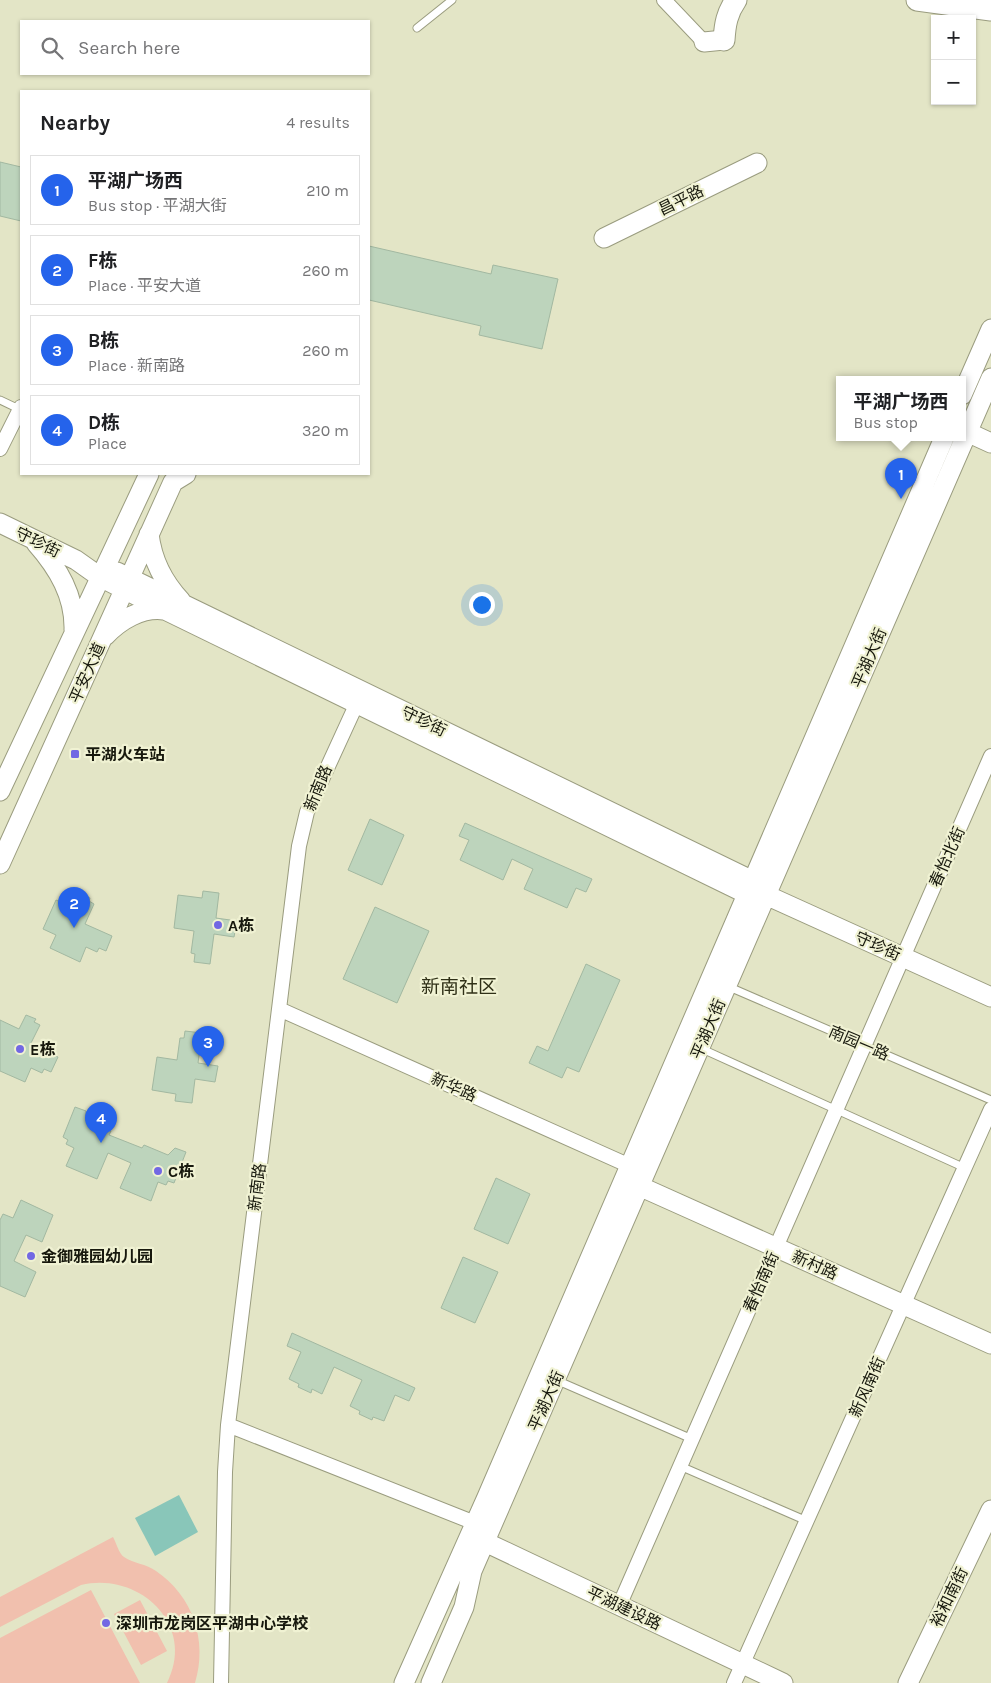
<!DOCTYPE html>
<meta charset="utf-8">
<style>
body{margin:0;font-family:Karla,"Noto Sans SC",sans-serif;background:#f6f6f6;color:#202124}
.controls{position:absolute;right:15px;top:15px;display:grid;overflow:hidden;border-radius:0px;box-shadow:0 1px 4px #0004}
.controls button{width:45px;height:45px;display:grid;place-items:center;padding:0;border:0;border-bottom:1px solid #e0e0e0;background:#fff;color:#202124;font:25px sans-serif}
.you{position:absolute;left:481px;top:604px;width:18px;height:18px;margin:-12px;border:4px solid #fff;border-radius:50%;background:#1a73e8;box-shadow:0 0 0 8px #1a73e833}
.badge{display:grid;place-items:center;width:32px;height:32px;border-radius:50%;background:#2563eb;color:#fff;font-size:16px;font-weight:700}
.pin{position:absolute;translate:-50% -41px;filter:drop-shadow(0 1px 2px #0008)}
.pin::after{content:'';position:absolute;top:26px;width:18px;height:15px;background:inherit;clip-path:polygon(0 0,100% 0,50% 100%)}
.popup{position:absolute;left:836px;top:376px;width:130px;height:65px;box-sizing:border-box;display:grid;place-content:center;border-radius:0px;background:#fff;filter:drop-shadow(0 1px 4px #0005);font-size:16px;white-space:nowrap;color:#757577}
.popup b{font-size:19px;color:#202124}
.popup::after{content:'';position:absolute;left:50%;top:100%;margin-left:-10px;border:10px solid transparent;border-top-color:#fff}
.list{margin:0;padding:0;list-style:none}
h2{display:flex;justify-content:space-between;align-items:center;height:65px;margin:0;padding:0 20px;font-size:21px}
h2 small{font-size:16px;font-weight:400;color:#757577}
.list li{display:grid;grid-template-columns:32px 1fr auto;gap:15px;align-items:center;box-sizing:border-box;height:70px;margin:0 10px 10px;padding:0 10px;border:1px solid #e0e0e0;border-radius:0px}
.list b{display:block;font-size:19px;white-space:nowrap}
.list p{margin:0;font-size:16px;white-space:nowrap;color:#757577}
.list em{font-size:16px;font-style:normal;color:#757577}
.icon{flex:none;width:28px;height:28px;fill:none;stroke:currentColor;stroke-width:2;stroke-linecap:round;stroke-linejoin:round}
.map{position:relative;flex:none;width:991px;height:1683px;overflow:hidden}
.search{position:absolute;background:#fff;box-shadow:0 1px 4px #0004;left:20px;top:20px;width:350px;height:55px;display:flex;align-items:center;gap:12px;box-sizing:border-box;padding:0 18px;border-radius:0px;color:#757577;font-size:19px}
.panel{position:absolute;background:#fff;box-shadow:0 1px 4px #0004;left:20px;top:90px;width:350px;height:385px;border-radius:0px}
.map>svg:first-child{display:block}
.green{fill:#f1c0ae}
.water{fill:#89c6b9}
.building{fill:#bdd4bc;stroke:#a2b8a1}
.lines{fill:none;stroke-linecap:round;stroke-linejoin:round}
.lane-casing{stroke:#9a9c7f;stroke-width:9}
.street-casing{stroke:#9a9c7f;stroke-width:16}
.secondary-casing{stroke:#9a9c7f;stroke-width:21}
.primary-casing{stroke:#9a9c7f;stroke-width:23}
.lane{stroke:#fff;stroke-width:7}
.street{stroke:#fff;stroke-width:14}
.secondary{stroke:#fff;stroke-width:19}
.primary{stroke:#fff;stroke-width:21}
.poi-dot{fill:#7268e3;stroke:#f0f2d3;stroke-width:2}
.labels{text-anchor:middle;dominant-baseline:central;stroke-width:4.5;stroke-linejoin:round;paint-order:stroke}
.street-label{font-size:16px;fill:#17180d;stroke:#f0f2d3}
.poi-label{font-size:16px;font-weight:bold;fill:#17180d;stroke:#f0f2d3;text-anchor:start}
.quarter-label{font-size:19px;fill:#303118;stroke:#f0f2d3}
</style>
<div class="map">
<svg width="991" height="1683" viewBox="0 0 991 1683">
<rect width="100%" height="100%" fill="#e3e5c6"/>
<path class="green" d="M 113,1537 C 116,1542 119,1554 124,1557 C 132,1563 147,1564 156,1571 C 193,1596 208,1641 195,1683 L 167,1683 C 197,1625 139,1571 81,1585 L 0,1627 L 0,1597 Z
M 91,1590 L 140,1683 L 0,1683 L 0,1638 Z
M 140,1600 L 167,1651 L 141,1665 L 114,1614 Z"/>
<path class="water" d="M 179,1495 L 198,1532 L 155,1556 L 135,1518 Z"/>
<path class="building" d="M 0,162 L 21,167 L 21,221 L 0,216 Z
M 369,246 L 491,274 L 493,265 L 558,279 L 542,349 L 479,335 L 481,326 L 369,300 Z
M 370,819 L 404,835 L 382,885 L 348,870 Z
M 465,823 L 592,879 L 586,892 L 576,888 L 567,908 L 524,889 L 533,869 L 512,859 L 503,880 L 460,860 L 469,840 L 459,836 Z
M 203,891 L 219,893 L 216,918 L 237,921 L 234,937 L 214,934 L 210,964 L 194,962 L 195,954 L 191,953 L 194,931 L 174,928 L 178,895 L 202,898 Z
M 81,894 L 90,898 L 89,901 L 94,904 L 85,924 L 112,936 L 106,951 L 99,948 L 97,952 L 86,947 L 80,962 L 50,948 L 56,935 L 43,929 L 56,900 L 74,908 Z
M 375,907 L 429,931 L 397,1003 L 343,979 Z
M 586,964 L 620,980 L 579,1072 L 567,1067 L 562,1078 L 529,1063 L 537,1046 L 548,1051 Z
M 26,1015 L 36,1019 L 34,1022 L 40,1025 L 30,1045 L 58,1057 L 51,1072 L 44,1069 L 42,1073 L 31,1068 L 25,1082 L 0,1071 L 0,1020 L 19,1029 Z
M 185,1031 L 202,1033 L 198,1063 L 218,1066 L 215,1082 L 195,1079 L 192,1103 L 175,1101 L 176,1094 L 152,1090 L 157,1057 L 177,1060 L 180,1038 L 184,1038 Z
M 75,1107 L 86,1111 L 86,1121 L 111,1131 L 109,1135 L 142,1148 L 144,1145 L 168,1155 L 175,1148 L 186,1152 L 174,1183 L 168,1181 L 166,1185 L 158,1182 L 151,1201 L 120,1188 L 131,1163 L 108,1153 L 97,1179 L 66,1166 L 74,1148 L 66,1144 L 68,1140 L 63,1137 Z
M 496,1178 L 530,1194 L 508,1244 L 474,1229 Z
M 21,1200 L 53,1215 L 42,1242 L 26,1235 L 14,1261 L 36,1272 L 25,1297 L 0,1286 L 0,1220 L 3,1214 L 13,1218 Z
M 463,1257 L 498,1272 L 475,1323 L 441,1308 Z
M 292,1333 L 415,1388 L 409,1401 L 395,1395 L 384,1421 L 373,1417 L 372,1420 L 359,1414 L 360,1411 L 350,1406 L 362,1380 L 334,1367 L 322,1394 L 312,1389 L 311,1393 L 298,1387 L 299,1384 L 289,1379 L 301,1352 L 287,1346 Z"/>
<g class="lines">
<defs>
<path id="lane" d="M 417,28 L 452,0
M 0,400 L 19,409
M 727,986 L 991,1100
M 700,1048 L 965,1168
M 556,1380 L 692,1439
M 680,1466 L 807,1521"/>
<path id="street" d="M 664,0 L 704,42
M 0,449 L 21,407
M 279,1009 L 630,1166
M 228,1425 L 475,1523
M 619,1606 L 991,756
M 221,1683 L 225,1472 L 228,1425 L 299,846 L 307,812 L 357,703
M 734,1683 L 991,1109"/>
<path id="secondary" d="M 704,42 L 724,40
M 604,238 L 757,163
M 962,395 L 991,329
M 964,421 L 967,432 L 991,443
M 0,523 L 76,560 L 100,577 L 167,611 L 747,894 L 766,895 L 991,997
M 149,534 C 152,559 164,583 181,601
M 36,543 C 58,568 75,596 74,630
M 117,572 L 753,881 L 760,889
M 105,636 C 120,620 142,607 164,610
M 0,791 L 149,474
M 0,864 L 173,482 L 186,474
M 639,1186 L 991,1344
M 480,1532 L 485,1542 L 783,1683
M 404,1683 L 487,1497 L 944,438
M 431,1683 L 464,1607 L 472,1571 L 991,378
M 908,1683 L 991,1510"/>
<path id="primary" d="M 917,0 L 991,10
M 724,40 C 725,24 727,13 736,0"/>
</defs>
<use href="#lane" class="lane-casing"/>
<use href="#street" class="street-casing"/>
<use href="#secondary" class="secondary-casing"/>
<use href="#primary" class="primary-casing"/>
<use href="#lane" class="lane"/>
<use href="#street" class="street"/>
<use href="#secondary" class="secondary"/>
<use href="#primary" class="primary"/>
</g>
<g class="poi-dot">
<rect x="70" y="749" width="10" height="10" rx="2.5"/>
<circle cx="218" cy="925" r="5"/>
<circle cx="20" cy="1049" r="5"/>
<circle cx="158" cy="1171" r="5"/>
<circle cx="31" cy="1256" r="5"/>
<circle cx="106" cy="1623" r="5"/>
</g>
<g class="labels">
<g class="street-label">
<text transform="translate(681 200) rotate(-26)">昌平路</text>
<text transform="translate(38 542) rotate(26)">守珍街</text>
<text transform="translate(869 658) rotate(-67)">平湖大街</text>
<text transform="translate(87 673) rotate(-66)">平安大道</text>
<text transform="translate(424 721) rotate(26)">守珍街</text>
<text transform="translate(318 788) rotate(-68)">新南路</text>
<text transform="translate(947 857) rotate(-66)">春怡北街</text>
<text transform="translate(878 946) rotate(24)">守珍街</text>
<text transform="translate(708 1029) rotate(-67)">平湖大街</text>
<text transform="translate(859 1043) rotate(23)">南园一路</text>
<text transform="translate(454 1087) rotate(24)">新华路</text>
<text transform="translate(257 1187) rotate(-83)">新南路</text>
<text transform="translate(815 1265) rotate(24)">新村路</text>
<text transform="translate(761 1282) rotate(-66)">春怡南街</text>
<text transform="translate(867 1387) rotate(-66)">新风南街</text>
<text transform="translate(546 1401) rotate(-66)">平湖大街</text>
<text transform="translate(949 1597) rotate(-64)">裕和南街</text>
<text transform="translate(624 1608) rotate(25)">平湖建设路</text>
</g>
<g class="poi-label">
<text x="85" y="754">平湖火车站</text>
<text x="228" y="925">A栋</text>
<text x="30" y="1049">E栋</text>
<text x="168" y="1171">C栋</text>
<text x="41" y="1256">金御雅园幼儿园</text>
<text x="116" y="1623">深圳市龙岗区平湖中心学校</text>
</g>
<g class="quarter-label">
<text x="459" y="987">新南社区</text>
</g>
</g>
</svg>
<div class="controls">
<button>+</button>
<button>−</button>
</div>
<div class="you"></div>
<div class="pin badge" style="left:901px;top:499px">1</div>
<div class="popup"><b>平湖广场西</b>Bus stop</div>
<div class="pin badge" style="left:74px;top:928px">2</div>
<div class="pin badge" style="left:208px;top:1067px">3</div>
<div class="pin badge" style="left:101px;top:1143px">4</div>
<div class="search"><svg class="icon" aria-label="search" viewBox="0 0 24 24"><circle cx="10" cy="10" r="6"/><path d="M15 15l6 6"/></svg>Search here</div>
<section class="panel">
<h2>Nearby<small>4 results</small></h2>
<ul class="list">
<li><span class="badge">1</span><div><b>平湖广场西</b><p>Bus stop · 平湖大街</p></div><em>210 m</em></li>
<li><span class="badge">2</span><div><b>F栋</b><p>Place · 平安大道</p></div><em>260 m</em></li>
<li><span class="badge">3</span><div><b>B栋</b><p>Place · 新南路</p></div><em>260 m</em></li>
<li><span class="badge">4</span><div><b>D栋</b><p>Place</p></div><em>320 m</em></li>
</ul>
</section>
</div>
